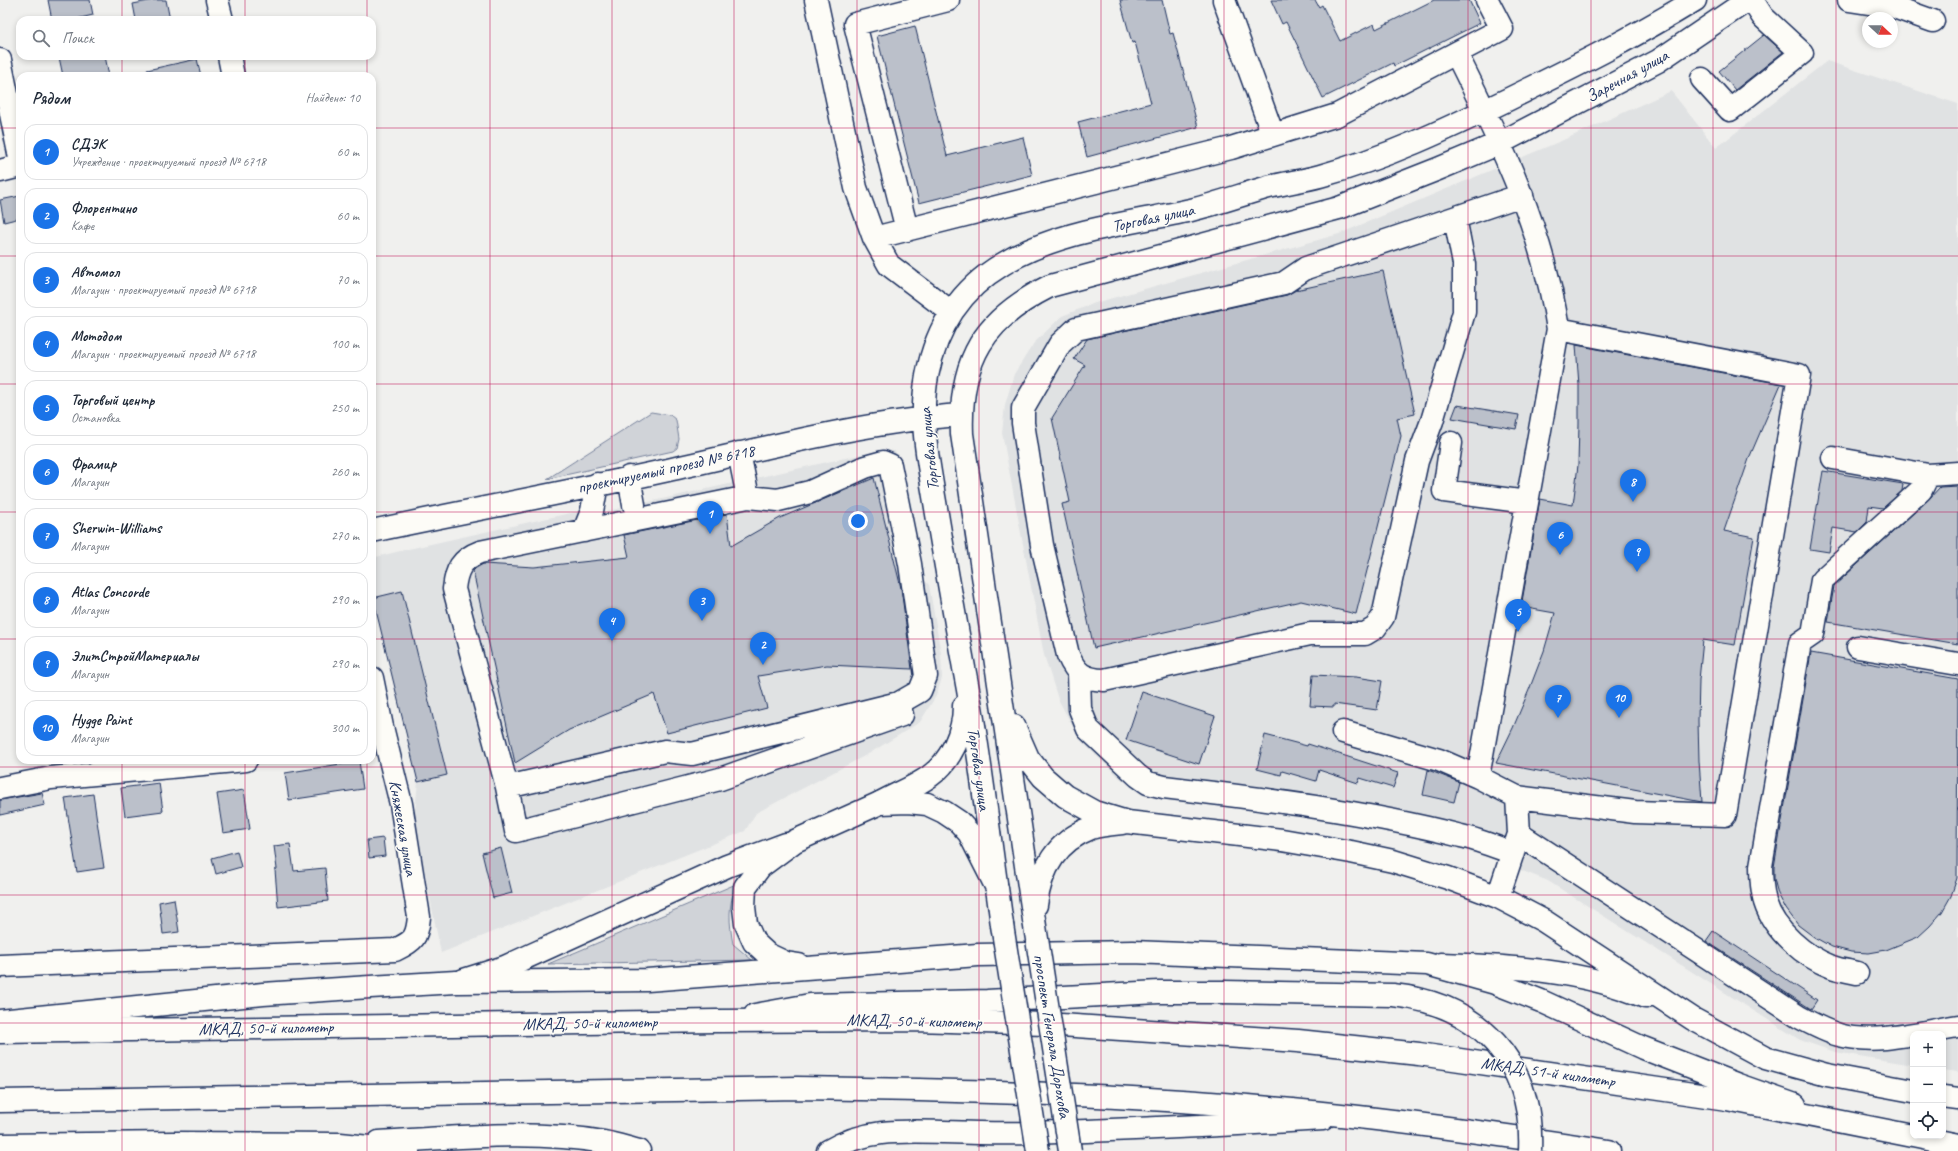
<!DOCTYPE html>
<html lang="ru">
<meta charset="utf-8">
<style>
body{margin:0;font-family:Caveat,sans-serif;background:#f2f2f3;color:#1f2937}
.controls{position:absolute;right:12px;bottom:12px;display:grid;overflow:hidden;border-radius:8px;box-shadow:0 2px 6px #0003}
.controls button{width:36px;height:36px;display:grid;place-items:center;padding:0;border:0;border-bottom:1px solid #e0e1e3;background:#fff;color:#1f2937;font:20px sans-serif}
.compass{position:absolute;left:1862px;top:12px;width:36px;height:36px;border-radius:50%;background:#fff;box-shadow:0 2px 6px #0003;rotate:112deg}
.you{position:absolute;left:858px;top:521px;width:14px;height:14px;margin:-10px;border:3px solid #fff;border-radius:50%;background:#1a73e8;box-shadow:0 0 0 6px #1a73e833}
.badge{display:grid;place-items:center;width:26px;height:26px;border-radius:50%;background:#1a73e8;color:#fff;font-size:13px;font-weight:700}
.pin{position:absolute;translate:-50% -33px;filter:drop-shadow(0 1px 2px #0008)}
.pin::after{content:'';position:absolute;top:21px;width:14px;height:12px;background:inherit;clip-path:polygon(0 0,100% 0,50% 100%)}
.list{margin:0;padding:0;list-style:none}
h2{display:flex;justify-content:space-between;align-items:center;height:52px;margin:0;padding:0 16px;font-size:17px}
h2 small{font-size:13px;font-weight:400;color:#747a83}
.list li{display:grid;grid-template-columns:26px 1fr auto;gap:12px;align-items:center;box-sizing:border-box;height:56px;margin:0 8px 8px;padding:0 8px;border:1px solid #e0e1e3;border-radius:12px}
.list b{display:block;font-size:15px;white-space:nowrap}
.list p{margin:0;font-size:13px;white-space:nowrap;color:#747a83}
.list em{font-size:13px;font-style:normal;color:#747a83}
.icon{flex:none;width:22px;height:22px;fill:none;stroke:currentColor;stroke-width:2;stroke-linecap:round;stroke-linejoin:round}
.map{position:relative;flex:none;width:1958px;height:1151px;overflow:hidden}
.search{position:absolute;background:#fff;box-shadow:0 2px 6px #0003;left:16px;top:16px;width:360px;height:44px;display:flex;align-items:center;gap:10px;box-sizing:border-box;padding:0 14px;border-radius:12px;color:#747a83;font-size:15px}
.panel{position:absolute;background:#fff;box-shadow:0 2px 6px #0003;left:16px;top:72px;width:360px;height:692px;border-radius:12px}
.map>svg:first-child{display:block}
.built{fill:#e0e2e3}
.green{fill:#d0d3d8;stroke:#76819b}
.building{fill:#bbc0ca;stroke:#1b2f5e}
.lines{fill:none;stroke-linecap:round;stroke-linejoin:round}
.minor-casing{stroke:#1b2f5e;stroke-width:25}
.major-casing{stroke:#1b2f5e;stroke-width:25}
.highway-casing{stroke:#1b2f5e;stroke-width:25}
.minor{stroke:#fdfcf7;stroke-width:22}
.major{stroke:#fdfcf7;stroke-width:22}
.highway{stroke:#fdfcf7;stroke-width:22}
.minor-bridge-casing{stroke:#1b2f5e;stroke-width:25;stroke-linecap:butt}
.major-bridge-casing{stroke:#1b2f5e;stroke-width:25;stroke-linecap:butt}
.minor-bridge{stroke:#fdfcf7;stroke-width:22}
.major-bridge{stroke:#fdfcf7;stroke-width:22}
.grid{fill:none;stroke:#c2185b;stroke-width:1;stroke-opacity:0.55}
.labels{text-anchor:middle;dominant-baseline:central;stroke-width:3;stroke-linejoin:round;paint-order:stroke}
.street-label{font-size:17px;fill:#1b2f5e;stroke:#fdfcf7}
</style>
<div class="map">
<svg width="1958" height="1151" viewBox="0 0 1958 1151">
<rect width="100%" height="100%" fill="#f0f0ee"/>
<filter id="ink" filterUnits="userSpaceOnUse"><feTurbulence type="fractalNoise" baseFrequency=".025" numOctaves="2"/><feDisplacementMap in="SourceGraphic" scale="8" xChannelSelector="R" yChannelSelector="G"/><feConvolveMatrix kernelMatrix="1 2 1 2 8 2 1 2 1" color-interpolation-filters="sRGB"/></filter>
<g filter="url(#ink)">
<path class="built" d="M 1827,61 L 1958,104 L 1958,1072 L 1943,1070 L 1943,1034 L 1913,1034 L 1913,1065 L 1835,1052 L 1800,1040 L 1548,881 L 1482,855 L 1405,833 L 1255,806 L 1145,792 L 1121,779 L 1080,740 L 1058,699 L 1044,655 L 1002,433 L 1005,405 L 1014,374 L 1034,343 L 1062,316 L 1095,303 L 1339,234 L 1568,138 L 1671,91 L 1716,148 Z
M 881,450 L 895,451 L 900,463 L 922,577 L 929,585 L 941,654 L 942,678 L 936,696 L 920,722 L 870,753 L 756,813 L 745,831 L 441,953 L 414,819 L 418,782 L 372,597 L 372,562 L 376,557 L 404,550 L 584,510 L 603,512 L 640,504 Z"/>
<path class="green" d="M 651,412 L 670,415 L 676,420 L 679,439 L 677,448 L 673,451 L 547,479 Z
M 736,884 C 728,906 729,922 733,944 L 752,960 L 548,964 Z"/>
<path class="building" d="M 48,0 L 90,0 L 93,15 L 72,20 L 52,20 Z
M 154,0 L 166,0 L 170,20 L 136,20 L 133,4 Z
M 1120,0 L 1162,0 L 1170,34 L 1173,33 L 1198,127 L 1087,157 L 1078,122 L 1151,103 L 1135,42 L 1132,43 Z
M 1271,0 L 1315,0 L 1319,7 L 1322,5 L 1340,41 L 1374,24 L 1376,29 L 1434,0 L 1469,0 L 1480,23 L 1394,66 L 1393,63 L 1323,98 L 1286,22 L 1282,24 Z
M 915,26 L 947,156 L 1023,137 L 1032,175 L 919,203 L 877,36 Z
M 1764,35 L 1783,52 L 1735,90 L 1719,71 Z
M 66,56 L 105,56 L 109,76 L 63,76 L 59,57 Z
M 197,59 L 201,76 L 148,76 L 147,70 Z
M 20,196 L 20,218 L 4,222 L 0,200 Z
M 1383,271 L 1415,414 L 1397,418 L 1401,436 L 1356,614 L 1301,601 L 1094,648 L 1062,504 L 1070,502 L 1052,418 L 1085,365 L 1074,359 L 1087,339 L 1287,295 L 1296,290 Z
M 1576,345 L 1781,384 L 1750,456 L 1724,531 L 1754,537 L 1735,645 L 1703,640 L 1699,680 L 1698,721 L 1699,761 L 1702,802 L 1496,763 L 1513,728 L 1529,690 L 1544,651 L 1555,613 L 1521,607 L 1540,499 L 1573,505 L 1578,465 L 1579,424 L 1579,385 Z
M 1457,405 L 1519,415 L 1516,429 L 1452,418 Z
M 1823,471 L 1903,484 L 1902,491 L 1883,508 L 1869,506 L 1867,522 L 1857,532 L 1833,528 L 1829,552 L 1810,549 Z
M 874,478 L 901,588 L 912,669 L 827,665 L 758,676 L 767,708 L 667,733 L 654,694 L 569,730 L 515,763 L 473,571 L 476,568 L 483,564 L 534,567 L 629,557 L 624,535 L 727,514 L 731,546 L 780,518 Z
M 1958,486 L 1958,644 L 1828,622 L 1834,586 L 1929,499 L 1940,487 Z
M 402,591 L 447,775 L 418,782 L 373,598 Z
M 1811,653 L 1958,679 L 1957,878 L 1951,896 L 1942,912 L 1930,926 L 1918,937 L 1886,950 L 1869,953 L 1851,952 L 1832,947 L 1814,937 L 1798,925 L 1786,909 L 1778,894 L 1774,879 L 1774,867 Z
M 1313,675 L 1356,677 L 1382,681 L 1377,710 L 1334,704 L 1334,707 L 1310,706 Z
M 1142,692 L 1215,716 L 1199,764 L 1126,740 Z
M 1265,735 L 1307,746 L 1308,744 L 1398,773 L 1393,788 L 1360,778 L 1358,783 L 1319,770 L 1316,781 L 1282,771 L 1281,775 L 1257,769 Z
M 359,761 L 363,789 L 289,800 L 285,773 Z
M 1428,770 L 1459,782 L 1454,802 L 1423,795 Z
M 159,783 L 163,811 L 125,816 L 121,788 Z
M 244,790 L 250,829 L 223,833 L 217,794 Z
M 42,793 L 45,805 L 0,815 L 0,800 Z
M 93,794 L 104,868 L 77,872 L 65,798 Z
M 383,838 L 385,856 L 369,858 L 367,840 Z
M 290,844 L 294,871 L 325,868 L 328,901 L 278,907 L 275,870 L 277,869 L 274,846 Z
M 501,848 L 512,893 L 493,898 L 482,853 Z
M 237,851 L 241,867 L 216,874 L 212,858 Z
M 174,899 L 179,932 L 163,934 L 159,902 Z
M 1713,931 L 1817,1000 L 1811,1009 L 1706,941 Z"/>
<g class="lines">
<defs>
<path id="minor" d="M 217,0 L 222,20
M 816,0 L 856,188 L 874,238 L 889,265 L 951,312
M 1224,0 L 1273,135
M 1849,0 L 1894,7 L 1933,21
M 229,56 L 233,76
M 0,60 L 20,158
M 1702,79 L 1730,110 L 1802,53 L 1763,17 L 1752,0
M 0,171 L 20,166
M 1455,218 L 1464,264 L 1464,312 L 1432,421 L 1417,461 L 1383,617 L 1375,628 L 1365,634 L 1310,634 L 1104,680 C 1084,679 1076,674 1068,655 L 1042,545 L 1023,423 L 1023,408 L 1060,344 L 1076,329 L 1284,283 L 1306,268 L 1522,195
M 907,230 L 855,24 L 948,0
M 874,238 L 1231,148 L 1337,115 L 1502,29 L 1487,0
M 1451,443 L 1444,491 L 1527,502
M 739,453 L 748,497
M 1833,458 L 1928,475 L 1958,473
M 629,477 L 634,505
M 372,531 C 467,511 563,493 659,472 C 759,450 859,422 961,415
M 584,531 L 592,511 L 597,484
M 1858,647 L 1958,664
M 1079,673 L 1080,709 L 1088,729 L 1138,776 L 1148,783 L 1164,787 C 1264,799 1363,811 1461,836 C 1479,840 1496,847 1513,853
M 1014,726 L 1028,758 L 1043,777 L 1065,796 L 1094,812 L 1127,822 L 1282,840 L 1351,852 L 1393,861 L 1448,878 L 1498,897 L 1544,921 L 1693,1019 L 1765,1058 L 1827,1075 L 1913,1091
M 1343,732 L 1439,760 L 1478,777 L 1558,329 C 1543,229 1501,143 1456,53
M 1478,777 L 1517,797 L 1635,812 L 1725,815 L 1799,375 L 1558,329
M 507,787 L 665,751 L 692,754 L 899,703 L 902,715 L 720,779 L 516,831 L 507,787 L 454,589 C 456,570 461,559 480,552 L 748,497 L 778,500 L 810,492 L 865,467 L 883,462 L 890,465 L 910,564 L 926,676 L 920,691 L 899,703
M 0,788 L 51,778 L 246,760
M 880,803 C 896,794 915,787 930,776 C 951,761 964,732 964,706
M 1519,834 L 1799,1017 C 1812,1024 1825,1031 1839,1035 C 1877,1045 1920,1032 1958,1026
M 996,883 C 986,812 978,739 964,668 C 954,612 944,557 935,502 C 928,460 919,419 927,376 C 936,328 961,289 1003,264 C 1058,230 1129,224 1191,210 C 1216,204 1241,195 1265,188 C 1283,183 1302,181 1320,176 C 1386,158 1447,129 1509,99 C 1572,68 1635,37 1695,0
M 1498,897 L 1519,834 L 1517,797
M 1036,905 C 1040,870 1057,841 1091,828 C 1100,825 1112,824 1122,823
M 1034,920 L 962,434 C 959,359 984,319 1050,286 L 1339,208 L 1438,169 L 1500,143 L 1658,61 L 1748,0
M 1441,964 C 1507,966 1584,970 1645,997
M 0,966 L 395,950 C 414,941 417,938 419,917 L 401,804 L 382,727 L 372,678
M 1857,973 C 1849,971 1840,970 1832,967 C 1805,957 1774,931 1765,902 C 1762,890 1761,878 1761,866 L 1800,643 L 1813,634 L 1822,580 L 1921,490 L 1928,475
M 464,980 L 505,967 L 727,866 L 786,844
M 1943,1097 L 1958,1099
M 379,1142 C 453,1138 530,1129 604,1142 C 616,1144 627,1148 639,1151
M 828,1151 C 865,1129 901,1131 942,1132 C 972,1133 1001,1134 1030,1133 C 1128,1130 1225,1125 1323,1119"/>
<path id="major" d="M 799,965 L 786,963 L 767,954 L 754,942 L 746,924 L 744,907 L 745,887 L 760,867 L 795,841 L 880,803 L 908,802 L 927,804 L 944,812 L 959,822 L 969,833 L 997,888 L 1002,925
M 755,1015 L 810,1005 L 987,1001 L 1159,992 L 1223,992
M 0,1021 L 263,994 L 370,987 L 456,982 L 647,980 L 978,955 L 1133,952 L 1427,964 L 1495,983 L 1541,1001 L 1643,1048 L 1738,1085 L 1795,1105
M 0,1145 L 174,1143 L 340,1144 L 408,1151"/>
<path id="highway" d="M 0,1032 L 716,1021 L 915,1020 L 1046,1024 L 1298,1041 L 1419,1054 L 1727,1099 L 1913,1136
M 0,1101 L 797,1088 C 962,1090 1128,1094 1292,1110 C 1398,1120 1504,1135 1609,1151
M 1914,1136 L 1958,1145"/>
</defs>
<use href="#minor" class="minor-casing"/>
<use href="#major" class="major-casing"/>
<use href="#highway" class="highway-casing"/>
<use href="#minor" class="minor"/>
<use href="#major" class="major"/>
<use href="#highway" class="highway"/>
<defs>
<path id="minor-bridge" d="M 1034,920 L 1070,1151"/>
<path id="major-bridge" d="M 1002,925 L 1038,1151
M 1223,992 L 1393,995 C 1480,1004 1534,1063 1530,1151"/>
</defs>
<use href="#minor-bridge" class="minor-bridge-casing"/>
<use href="#major-bridge" class="major-bridge-casing"/>
<use href="#minor-bridge" class="minor-bridge"/>
<use href="#major-bridge" class="major-bridge"/>
</g>
</g>
<path class="grid" d="M 122,0 L 122,20M 245,0 L 245,20M 367,0 L 367,20M 490,0 L 490,1151M 612,0 L 612,1151M 734,0 L 734,1151M 857,0 L 857,1151M 979,0 L 979,1151M 1101,0 L 1101,1151M 1224,0 L 1224,1151M 1346,0 L 1346,1151M 1468,0 L 1468,1151M 1591,0 L 1591,1151M 1713,0 L 1713,1151M 1836,0 L 1836,1151M 122,56 L 122,76M 245,56 L 245,76M 367,56 L 367,76M 0,128 L 20,128M 372,128 L 1958,128M 0,256 L 20,256M 372,256 L 1958,256M 0,384 L 20,384M 372,384 L 1958,384M 0,512 L 20,512M 372,512 L 1958,512M 0,639 L 20,639M 372,639 L 1958,639M 122,760 L 122,1151M 245,760 L 245,1151M 367,760 L 367,1151M 0,767 L 1958,767M 0,895 L 1958,895M 0,1023 L 1958,1023"/>
<g class="labels">
<g class="street-label">
<text transform="translate(1627 76) rotate(-29)">Заречная улица</text>
<text transform="translate(1153 218) rotate(-12)">Торговая улица</text>
<text transform="translate(929 449) rotate(-96)">Торговая улица</text>
<text transform="translate(666 469) rotate(-12)">проектируемый проезд № 6718</text>
<text transform="translate(979 769) rotate(82)">Торговая улица</text>
<text transform="translate(403 828) rotate(80)">Княжеская улица</text>
<text transform="translate(914 1021) rotate(1)">МКАД, 50-й километр</text>
<text transform="translate(590 1023) rotate(-1)">МКАД, 50-й километр</text>
<text transform="translate(266 1028) rotate(-1)">МКАД, 50-й километр</text>
<text transform="translate(1052 1036) rotate(81)">проспект Генерала Дорохова</text>
<text transform="translate(1548 1072) rotate(8)">МКАД, 51-й километр</text>
</g>
</g>
</svg>
<div class="controls">
<button>+</button>
<button>−</button>
<button><svg class="icon" aria-label="locate" viewBox="0 0 24 24"><circle cx="12" cy="12" r="6"/><path d="M12 2v4M12 18v4M2 12h4M18 12h4"/></svg></button>
</div>
<svg class="compass" viewBox="-18 -18 36 36"><path d="M0-13l5 13h-10z" fill="#e53935"/><path d="M0 13l5-13h-10z" fill="#747a83"/></svg>
<div class="you"></div>
<div class="pin badge" style="left:710px;top:534px">1</div>
<div class="pin badge" style="left:763px;top:665px">2</div>
<div class="pin badge" style="left:702px;top:621px">3</div>
<div class="pin badge" style="left:612px;top:641px">4</div>
<div class="pin badge" style="left:1518px;top:632px">5</div>
<div class="pin badge" style="left:1560px;top:555px">6</div>
<div class="pin badge" style="left:1558px;top:718px">7</div>
<div class="pin badge" style="left:1633px;top:502px">8</div>
<div class="pin badge" style="left:1637px;top:572px">9</div>
<div class="pin badge" style="left:1619px;top:718px">10</div>
<div class="search"><svg class="icon" aria-label="search" viewBox="0 0 24 24"><circle cx="10" cy="10" r="6"/><path d="M15 15l6 6"/></svg>Поиск</div>
<section class="panel">
<h2>Рядом<small>Найдено: 10</small></h2>
<ul class="list">
<li><span class="badge">1</span><div><b>СДЭК</b><p>Учреждение · проектируемый проезд № 6718</p></div><em>60 m</em></li>
<li><span class="badge">2</span><div><b>Флорентино</b><p>Кафе</p></div><em>60 m</em></li>
<li><span class="badge">3</span><div><b>Автомол</b><p>Магазин · проектируемый проезд № 6718</p></div><em>70 m</em></li>
<li><span class="badge">4</span><div><b>Мотодом</b><p>Магазин · проектируемый проезд № 6718</p></div><em>100 m</em></li>
<li><span class="badge">5</span><div><b>Торговый центр</b><p>Остановка</p></div><em>250 m</em></li>
<li><span class="badge">6</span><div><b>Фрамир</b><p>Магазин</p></div><em>260 m</em></li>
<li><span class="badge">7</span><div><b>Sherwin-Williams</b><p>Магазин</p></div><em>270 m</em></li>
<li><span class="badge">8</span><div><b>Atlas Concorde</b><p>Магазин</p></div><em>290 m</em></li>
<li><span class="badge">9</span><div><b>ЭлитСтройМатериалы</b><p>Магазин</p></div><em>290 m</em></li>
<li><span class="badge">10</span><div><b>Hygge Paint</b><p>Магазин</p></div><em>300 m</em></li>
</ul>
</section>
</div>
